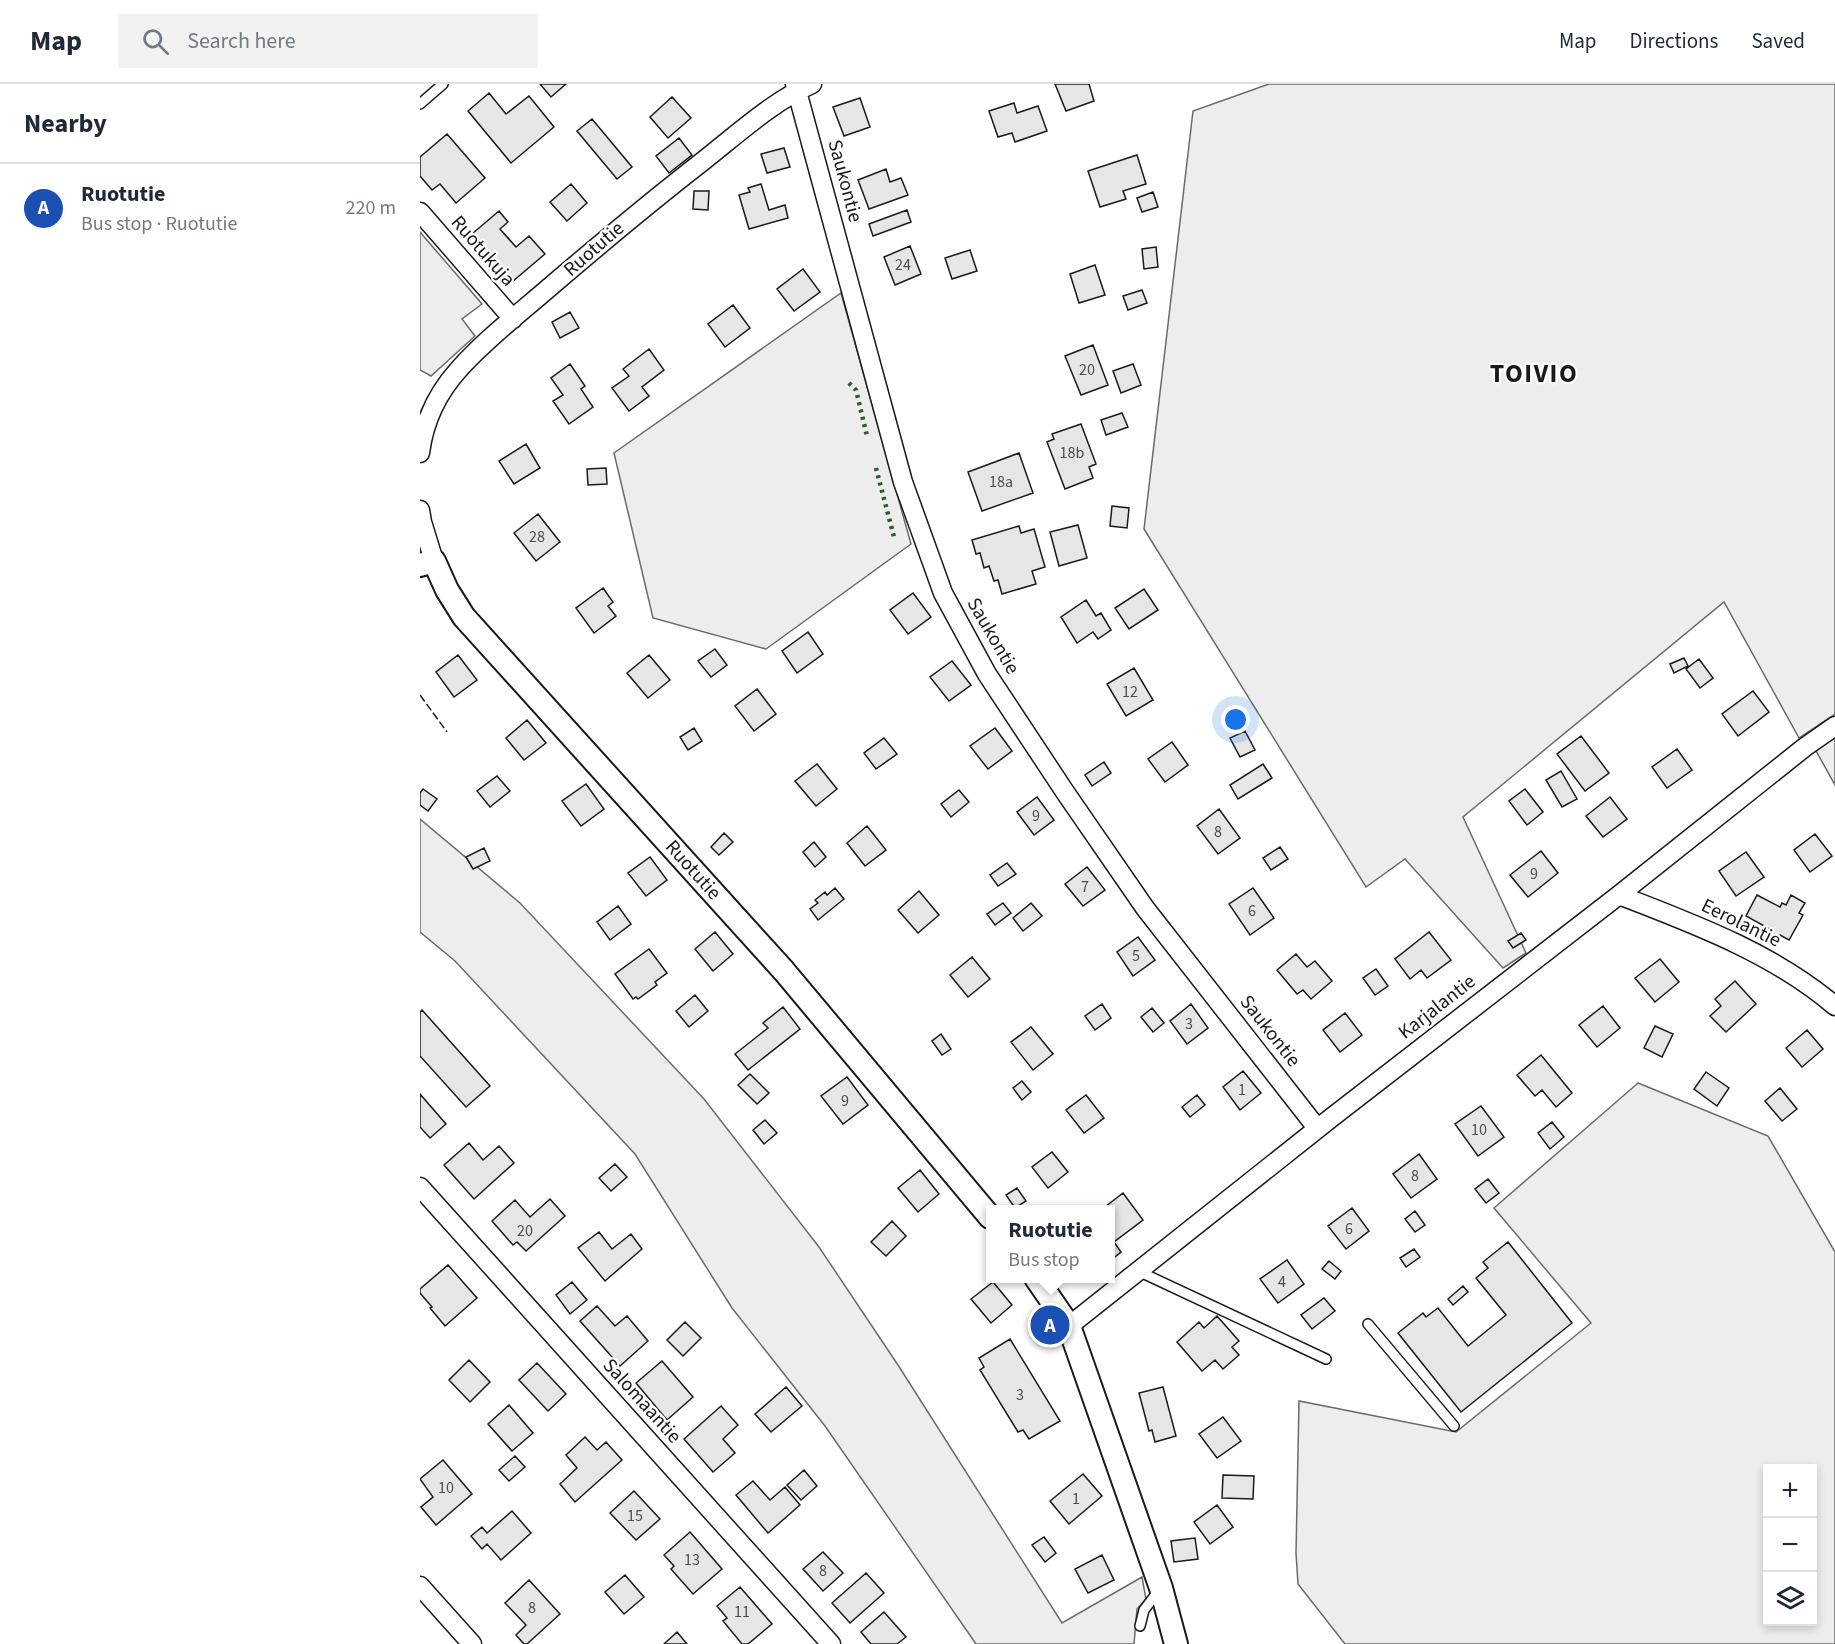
<!DOCTYPE html>
<meta charset="utf-8">
<style>
body{margin:0;font-family:"Source Sans 3",sans-serif;background:#f2f2f3;color:#1f2937}
.controls{position:absolute;right:18px;bottom:18px;display:grid;overflow:hidden;border-radius:0px;box-shadow:0 3px 9px #0003}
.controls button{width:54px;height:54px;display:grid;place-items:center;padding:0;border:0;border-bottom:2px solid #e0e1e3;background:#fff;color:#1f2937;font:30px sans-serif}
.you{position:absolute;left:816px;top:636px;width:21px;height:21px;margin:-15px;border:4px solid #fff;border-radius:50%;background:#1a73e8;box-shadow:0 0 0 9px #1a73e833}
.badge{display:grid;place-items:center;width:39px;height:39px;border-radius:50%;background:#0f766e;color:#fff;font-size:20px;font-weight:700}
.pin{position:absolute;translate:-50% -50%;border:3px solid #fff;box-shadow:0 2px 6px #0006}
.popup{position:absolute;left:566px;top:1121px;width:129px;height:78px;box-sizing:border-box;display:grid;place-content:center;border-radius:0px;background:#fff;filter:drop-shadow(0 2px 4px #0005);font-size:20px;white-space:nowrap;color:#747a83}
.popup b{font-size:22px;color:#1f2937}
.popup::after{content:'';position:absolute;left:50%;top:100%;margin-left:-12px;border:12px solid transparent;border-top-color:#fff}
.list{margin:0;padding:0;list-style:none}
h2{display:flex;justify-content:space-between;align-items:center;height:78px;margin:0;padding:0 24px;font-size:26px}
h2 small{font-size:20px;font-weight:400;color:#747a83}
.list li{display:grid;grid-template-columns:39px 1fr auto;gap:18px;align-items:center;box-sizing:border-box;height:90px;padding:0 24px;border-top:2px solid #e0e1e3}
.list b{display:block;font-size:22px;white-space:nowrap}
.list p{margin:0;font-size:20px;white-space:nowrap;color:#747a83}
.list em{font-size:20px;font-style:normal;color:#747a83}
.icon{flex:none;width:33px;height:33px;fill:none;stroke:currentColor;stroke-width:2;stroke-linecap:round;stroke-linejoin:round}
.map{position:relative;flex:none;width:1415px;height:1560px;overflow:hidden}
header{display:flex;align-items:center;gap:36px;box-sizing:border-box;height:84px;padding:0 30px;background:#fff;border-bottom:2px solid #e0e1e3}
header strong{font-size:28px}
nav{display:flex;gap:33px;margin-inline-start:auto;font-size:21px}
.search{width:420px;height:54px;background:#f2f2f3;display:flex;align-items:center;gap:15px;box-sizing:border-box;padding:0 21px;border-radius:0px;color:#747a83;font-size:22px}
main{display:flex}
aside{flex:1;background:#fff}
.map>svg:first-child{display:block}
.built{fill:#ededed;stroke:#6a6a6a;stroke-width:1.5;fill-rule:evenodd}
.building{fill:#e6e6e6;stroke:#1a1a1a;stroke-width:1.5}
.lines{fill:none;stroke-linecap:round;stroke-linejoin:round}
.service-casing{stroke:#1a1a1a;stroke-width:12}
.minor-casing{stroke:#1a1a1a;stroke-width:21}
.tertiary-casing{stroke:#1a1a1a;stroke-width:26}
.service{stroke:#fff;stroke-width:9}
.minor{stroke:#fff;stroke-width:18}
.tertiary{stroke:#fff;stroke-width:22}
.hedge{stroke:#2b5a34;stroke-width:4.5;stroke-dasharray:3 4.5;stroke-linecap:butt}
.fence{stroke:#1a1a1a;stroke-width:1.5;stroke-dasharray:8 3;stroke-linecap:butt}
.labels{text-anchor:middle;dominant-baseline:central;stroke-width:4.5;stroke-linejoin:round;paint-order:stroke}
.number-label{font-size:16px;fill:#4d4d4d}
.street-label{font-size:20px;fill:#1a1a1a;stroke:#fff}
.district-label{font-size:26px;font-weight:bold;letter-spacing:1.5px;fill:#1a1a1a;stroke:#fff}
</style>
<header>
<strong>Map</strong>
<div class="search"><svg class="icon" aria-label="search" viewBox="0 0 24 24"><circle cx="10" cy="10" r="6"/><path d="M15 15l6 6"/></svg>Search here</div>
<nav><a>Map</a><a>Directions</a><a>Saved</a></nav>
</header>
<main>
<aside>
<h2>Nearby<small></small></h2>
<ul class="list">
<li><span class="badge" style="background:#1a4fb4">A</span><div><b>Ruotutie</b><p>Bus stop · Ruotutie</p></div><em>220 m</em></li>
</ul>
</aside>
<div class="map">
<svg width="1415" height="1560" viewBox="0 0 1415 1560">
<rect width="100%" height="100%" fill="#fff"/>
<path class="built" d="M 849,0 L 1415,0 L 1415,630 L 1379,654 L 1304,518 L 1043,733 L 1106,869 L 1083,884 L 985,775 L 946,803 L 724,445 L 773,27 Z
M 0,148 L 62,220 L 42,235 L 55,252 L 11,292 L 0,286 Z
M 421,209 L 491,460 L 346,565 L 233,534 L 194,369 Z
M 1415,654 L 1415,701 L 1395,665 Z
M 0,735 L 100,819 L 284,1015 L 399,1163 L 478,1281 L 642,1539 L 722,1493 L 726,1515 L 717,1525 L 714,1560 L 556,1560 L 405,1342 L 312,1224 L 215,1070 L 35,877 L 0,848 Z
M 1218,999 L 1348,1052 L 1415,1168 L 1415,1560 L 925,1560 L 878,1500 L 876,1469 L 879,1317 L 1036,1348 L 1171,1239 L 1074,1124 ZM 1348,1384 L 1392,1384 L 1392,1538 L 1348,1538 Z"/>
<path class="building" d="M 120,0 L 146,0 L 131,13 Z
M 635,0 L 669,0 L 674,17 L 646,27 Z
M 69,9 L 86,30 L 109,12 L 134,43 L 91,79 L 48,27 Z
M 252,13 L 271,34 L 248,54 L 230,33 Z
M 440,14 L 450,43 L 424,52 L 413,23 Z
M 594,19 L 597,29 L 618,22 L 627,47 L 595,58 L 592,49 L 578,53 L 569,27 Z
M 172,35 L 212,83 L 197,95 L 157,47 Z
M 27,50 L 65,94 L 36,119 L 20,100 L 12,106 L 0,92 L 0,73 Z
M 259,54 L 272,71 L 249,89 L 236,72 Z
M 364,64 L 370,83 L 347,89 L 341,70 Z
M 717,71 L 726,100 L 703,107 L 706,115 L 680,123 L 668,87 Z
M 466,85 L 470,98 L 481,94 L 488,111 L 449,125 L 438,96 Z
M 151,100 L 167,119 L 147,137 L 130,118 Z
M 341,100 L 349,126 L 365,121 L 368,134 L 329,145 L 319,111 L 330,108 L 328,104 Z
M 274,107 L 289,107 L 288,126 L 273,125 Z
M 733,108 L 738,123 L 722,128 L 717,114 Z
M 487,126 L 491,138 L 453,152 L 449,140 Z
M 79,127 L 88,138 L 80,145 L 96,163 L 109,152 L 125,170 L 92,198 L 65,168 L 67,166 L 53,149 Z
M 490,162 L 501,190 L 475,201 L 464,173 Z
M 736,163 L 738,183 L 724,185 L 722,165 Z
M 550,166 L 557,187 L 532,195 L 525,174 Z
M 675,181 L 685,211 L 659,219 L 650,190 Z
M 383,185 L 400,208 L 374,227 L 357,205 Z
M 722,206 L 727,219 L 708,226 L 703,212 Z
M 313,221 L 330,244 L 305,263 L 288,240 Z
M 150,228 L 159,244 L 140,254 L 132,238 Z
M 673,261 L 688,301 L 661,311 L 645,272 Z
M 229,265 L 244,286 L 222,303 L 229,312 L 209,327 L 192,304 L 209,292 L 203,285 Z
M 150,280 L 165,302 L 161,305 L 173,323 L 149,340 L 133,317 L 143,311 L 131,294 Z
M 713,280 L 721,301 L 701,309 L 693,287 Z
M 702,329 L 708,343 L 686,351 L 681,336 Z
M 661,340 L 676,380 L 669,383 L 673,394 L 645,405 L 627,358 L 634,355 L 632,350 Z
M 106,360 L 120,384 L 94,400 L 79,377 Z
M 599,369 L 613,409 L 562,427 L 548,388 Z
M 186,384 L 187,400 L 168,401 L 167,385 Z
M 692,422 L 709,424 L 707,444 L 690,442 Z
M 118,430 L 140,458 L 116,477 L 94,449 Z
M 658,441 L 667,474 L 639,482 L 630,448 Z
M 599,442 L 601,449 L 614,445 L 625,483 L 612,487 L 616,500 L 582,510 L 578,496 L 574,497 L 569,482 L 564,484 L 560,469 L 556,470 L 552,456 Z
M 183,504 L 193,518 L 188,522 L 196,532 L 174,549 L 156,524 Z
M 724,505 L 738,526 L 709,545 L 695,524 Z
M 493,509 L 511,533 L 488,550 L 470,526 Z
M 666,516 L 676,532 L 681,529 L 691,546 L 678,555 L 673,548 L 657,559 L 641,533 Z
M 388,548 L 403,570 L 377,589 L 362,567 Z
M 295,565 L 307,581 L 291,593 L 278,577 Z
M 38,571 L 57,596 L 34,613 L 16,588 Z
M 229,571 L 250,596 L 228,614 L 207,589 Z
M 1264,574 L 1268,582 L 1254,589 L 1250,580 Z
M 1279,575 L 1293,594 L 1280,604 L 1266,585 Z
M 532,577 L 551,601 L 529,617 L 510,593 Z
M 714,584 L 733,616 L 706,632 L 687,600 Z
M 337,605 L 356,630 L 334,647 L 315,622 Z
M 1333,607 L 1349,628 L 1318,652 L 1302,630 Z
M 107,636 L 126,659 L 104,676 L 86,654 Z
M 274,644 L 282,657 L 268,666 L 260,653 Z
M 575,644 L 592,667 L 568,685 L 550,662 Z
M 825,647 L 835,666 L 820,673 L 810,654 Z
M 1161,652 L 1189,689 L 1165,707 L 1137,670 Z
M 464,654 L 477,670 L 456,685 L 444,669 Z
M 752,658 L 768,681 L 745,698 L 728,675 Z
M 1257,665 L 1272,686 L 1247,704 L 1232,683 Z
M 684,678 L 691,689 L 672,702 L 665,691 Z
M 397,680 L 417,705 L 396,722 L 375,697 Z
M 843,680 L 852,694 L 818,715 L 810,701 Z
M 1141,687 L 1157,715 L 1142,723 L 1126,696 Z
M 77,692 L 90,707 L 70,723 L 57,707 Z
M 166,700 L 184,725 L 161,742 L 142,717 Z
M 3,705 L 17,715 L 8,727 L 0,721 L 0,709 Z
M 1105,705 L 1123,728 L 1107,741 L 1089,717 Z
M 539,706 L 549,718 L 531,733 L 521,720 Z
M 617,713 L 634,736 L 614,751 L 597,728 Z
M 1190,713 L 1207,735 L 1183,753 L 1166,732 Z
M 799,725 L 820,754 L 798,770 L 777,742 Z
M 447,742 L 466,766 L 445,782 L 427,759 Z
M 304,749 L 313,758 L 299,771 L 291,763 Z
M 1395,750 L 1412,772 L 1390,788 L 1374,766 Z
M 394,758 L 406,773 L 395,783 L 383,768 Z
M 860,763 L 868,775 L 851,786 L 843,774 Z
M 64,764 L 70,777 L 53,785 L 46,773 Z
M 1121,767 L 1138,789 L 1108,813 L 1090,791 Z
M 1326,768 L 1344,793 L 1316,812 L 1299,787 Z
M 230,773 L 247,796 L 226,812 L 208,789 Z
M 587,779 L 596,790 L 578,802 L 570,791 Z
M 667,783 L 685,806 L 663,822 L 645,800 Z
M 415,804 L 424,815 L 398,836 L 390,825 L 398,819 L 395,816 L 405,808 L 407,811 Z
M 833,804 L 854,834 L 830,851 L 809,820 Z
M 499,807 L 519,831 L 498,849 L 478,826 Z
M 1337,811 L 1360,823 L 1362,819 L 1366,821 L 1371,811 L 1385,819 L 1379,829 L 1383,831 L 1369,856 L 1360,851 L 1357,855 L 1348,850 L 1350,845 L 1326,832 Z
M 583,819 L 591,829 L 575,841 L 567,830 Z
M 611,819 L 622,832 L 603,847 L 593,834 Z
M 198,822 L 211,840 L 190,856 L 177,838 Z
M 295,848 L 313,870 L 293,887 L 275,865 Z
M 1009,848 L 1031,876 L 1007,894 L 1001,886 L 990,895 L 975,875 Z
M 1101,849 L 1106,856 L 1093,864 L 1088,857 Z
M 718,853 L 735,876 L 713,892 L 697,868 Z
M 229,865 L 247,889 L 235,898 L 237,901 L 218,915 L 216,913 L 213,915 L 195,890 Z
M 876,870 L 887,883 L 895,877 L 912,897 L 891,915 L 883,906 L 877,910 L 857,886 Z
M 552,873 L 570,895 L 548,913 L 530,891 Z
M 1240,875 L 1259,898 L 1235,918 L 1215,894 Z
M 956,885 L 968,902 L 955,911 L 943,894 Z
M 1315,897 L 1336,920 L 1306,948 L 1290,932 L 1301,922 L 1295,915 Z
M 275,911 L 288,927 L 269,943 L 256,927 Z
M 682,920 L 691,934 L 675,946 L 665,932 Z
M 771,920 L 788,944 L 767,960 L 750,937 Z
M 1183,922 L 1200,944 L 1177,963 L 1159,941 Z
M 363,923 L 380,945 L 328,986 L 315,970 L 348,944 L 343,939 Z
M 732,924 L 744,939 L 733,948 L 721,933 Z
M 2,926 L 70,1002 L 46,1023 L 0,972 L 0,928 Z
M 925,929 L 942,951 L 920,968 L 903,946 Z
M 1235,942 L 1253,950 L 1242,973 L 1224,964 Z
M 611,943 L 633,970 L 613,986 L 591,958 Z
M 1387,946 L 1403,965 L 1382,983 L 1366,964 Z
M 521,950 L 531,965 L 522,971 L 512,957 Z
M 1121,971 L 1152,1009 L 1136,1023 L 1122,1006 L 1115,1012 L 1097,991 Z
M 823,987 L 841,1009 L 820,1026 L 803,1003 Z
M 1286,988 L 1309,1004 L 1297,1022 L 1274,1005 Z
M 330,990 L 349,1009 L 337,1020 L 318,1001 Z
M 427,993 L 448,1021 L 423,1040 L 401,1012 Z
M 602,997 L 611,1008 L 602,1016 L 593,1004 Z
M 1360,1004 L 1377,1025 L 1362,1037 L 1345,1017 Z
M 0,1010 L 26,1040 L 10,1054 L 0,1043 Z
M 666,1011 L 684,1034 L 664,1049 L 646,1026 Z
M 777,1011 L 785,1021 L 770,1033 L 762,1023 Z
M 1061,1022 L 1084,1053 L 1058,1072 L 1035,1040 Z
M 345,1036 L 357,1049 L 344,1060 L 333,1046 Z
M 1132,1038 L 1144,1053 L 1130,1065 L 1118,1049 Z
M 49,1059 L 63,1076 L 79,1062 L 94,1079 L 54,1115 L 24,1081 Z
M 632,1068 L 648,1088 L 628,1104 L 612,1083 Z
M 999,1070 L 1017,1095 L 991,1114 L 973,1090 Z
M 195,1080 L 207,1093 L 191,1107 L 179,1094 Z
M 500,1086 L 519,1110 L 498,1128 L 478,1104 Z
M 1068,1095 L 1079,1109 L 1066,1119 L 1055,1105 Z
M 597,1104 L 606,1117 L 595,1124 L 586,1111 Z
M 703,1109 L 723,1136 L 694,1158 L 701,1168 L 690,1177 L 690,1126 L 681,1126 Z
M 130,1115 L 145,1132 L 106,1167 L 97,1158 L 93,1161 L 72,1137 L 95,1116 L 110,1133 Z
M 932,1124 L 949,1147 L 926,1165 L 908,1142 Z
M 995,1127 L 1005,1141 L 995,1148 L 985,1135 Z
M 472,1137 L 486,1152 L 466,1172 L 451,1158 Z
M 179,1148 L 192,1165 L 211,1150 L 222,1165 L 185,1197 L 158,1164 Z
M 1088,1158 L 1152,1239 L 1041,1328 L 978,1249 L 1003,1229 L 1006,1233 L 1018,1224 L 1048,1262 L 1086,1231 L 1056,1194 L 1068,1184 L 1063,1178 Z
M 994,1165 L 1000,1173 L 986,1183 L 980,1174 Z
M 867,1176 L 884,1200 L 858,1219 L 840,1195 Z
M 909,1177 L 921,1187 L 915,1195 L 902,1185 Z
M 28,1181 L 57,1214 L 25,1242 L 10,1224 L 12,1223 L 0,1209 L 0,1205 Z
M 152,1198 L 167,1216 L 150,1230 L 136,1211 Z
M 573,1198 L 592,1221 L 571,1239 L 551,1215 Z
M 1043,1202 L 1048,1208 L 1033,1221 L 1028,1215 Z
M 904,1214 L 915,1227 L 892,1245 L 881,1231 Z
M 177,1222 L 195,1242 L 207,1232 L 228,1257 L 200,1282 L 160,1237 Z
M 797,1232 L 819,1257 L 812,1263 L 819,1271 L 803,1285 L 795,1276 L 782,1287 L 757,1258 L 779,1238 L 784,1244 Z
M 265,1238 L 281,1254 L 263,1272 L 247,1256 Z
M 590,1255 L 640,1337 L 609,1355 L 603,1346 L 598,1348 L 560,1286 L 564,1283 L 559,1274 Z
M 49,1276 L 70,1298 L 50,1318 L 29,1296 Z
M 242,1277 L 273,1313 L 247,1336 L 216,1299 Z
M 117,1279 L 146,1310 L 128,1327 L 99,1296 Z
M 366,1303 L 382,1322 L 351,1348 L 335,1330 Z
M 743,1303 L 756,1352 L 735,1358 L 732,1346 L 729,1347 L 719,1309 Z
M 89,1321 L 113,1349 L 92,1367 L 68,1340 Z
M 301,1322 L 318,1341 L 303,1355 L 315,1369 L 293,1388 L 264,1355 Z
M 803,1333 L 821,1357 L 797,1374 L 779,1350 Z
M 165,1353 L 177,1366 L 186,1358 L 202,1376 L 155,1418 L 140,1400 L 157,1384 L 146,1371 Z
M 95,1372 L 105,1383 L 89,1397 L 79,1386 Z
M 23,1376 L 52,1410 L 16,1441 L 1,1423 L 13,1413 L 0,1395 Z
M 384,1386 L 397,1402 L 381,1416 L 367,1401 Z
M 663,1390 L 682,1412 L 649,1440 L 630,1417 Z
M 803,1391 L 834,1392 L 833,1415 L 802,1414 Z
M 333,1397 L 350,1416 L 365,1403 L 380,1421 L 348,1449 L 316,1411 Z
M 214,1407 L 240,1435 L 216,1456 L 190,1429 Z
M 797,1421 L 813,1443 L 790,1460 L 774,1438 Z
M 92,1427 L 111,1449 L 81,1476 L 67,1460 L 62,1465 L 51,1452 L 62,1443 L 67,1449 Z
M 270,1448 L 302,1485 L 273,1510 L 251,1485 L 254,1482 L 244,1471 Z
M 624,1453 L 636,1469 L 625,1478 L 612,1461 Z
M 775,1454 L 778,1475 L 754,1478 L 751,1457 Z
M 403,1468 L 423,1489 L 403,1507 L 383,1485 Z
M 682,1471 L 694,1496 L 668,1509 L 655,1485 Z
M 446,1489 L 464,1509 L 430,1539 L 412,1519 Z
M 205,1491 L 224,1513 L 204,1530 L 185,1508 Z
M 109,1496 L 140,1530 L 107,1560 L 104,1560 L 96,1551 L 106,1541 L 85,1519 Z
M 320,1503 L 352,1540 L 328,1560 L 322,1560 L 303,1537 L 307,1534 L 297,1522 Z
M 464,1528 L 486,1553 L 477,1560 L 451,1560 L 441,1548 Z
M 257,1548 L 267,1560 L 244,1560 Z"/>
<g class="lines">
<defs>
<path id="service" d="M 0,20 L 23,0
M 718,1187 L 906,1275
M 948,1240 L 1034,1342
M 720,1542 L 724,1526 L 740,1505"/>
<path id="minor" d="M 375,0 L 483,398 L 523,509 L 567,590 L 645,708 L 725,824 L 897,1044
M 0,128 L 93,235
M 0,369 C 4,337 18,308 40,284 C 67,254 100,229 131,202 C 179,161 228,120 278,81 C 313,54 351,18 392,0
M 0,426 L 2,438 L 14,477
M 1199,811 C 1274,840 1353,869 1415,922
M 0,1103 L 411,1560
M 649,1242 L 911,1034 L 1199,811 L 1385,663 L 1415,642
M 0,1502 L 52,1560"/>
<path id="tertiary" d="M 0,481 L 14,477 L 27,506 L 44,533 L 364,887 L 570,1133
M 616,1194 L 649,1242 L 741,1504 L 756,1560"/>
</defs>
<use href="#service" class="service-casing"/>
<use href="#minor" class="minor-casing"/>
<use href="#tertiary" class="tertiary-casing"/>
<use href="#service" class="service"/>
<use href="#minor" class="minor"/>
<use href="#tertiary" class="tertiary"/>
<path class="hedge" d="M 429,299 L 436,306 L 447,352
M 456,384 L 474,453"/>
<path class="fence" d="M 0,611 L 27,648"/>
</g>
<g class="labels">
<g class="number-label">
<text x="483" y="181">24</text>
<text x="667" y="286">20</text>
<text x="652" y="369">18b</text>
<text x="581" y="398">18a</text>
<text x="117" y="453">28</text>
<text x="710" y="608">12</text>
<text x="616" y="732">9</text>
<text x="798" y="748">8</text>
<text x="1114" y="790">9</text>
<text x="665" y="803">7</text>
<text x="832" y="827">6</text>
<text x="716" y="872">5</text>
<text x="769" y="940">3</text>
<text x="822" y="1006">1</text>
<text x="425" y="1017">9</text>
<text x="1059" y="1046">10</text>
<text x="995" y="1092">8</text>
<text x="929" y="1145">6</text>
<text x="105" y="1147">20</text>
<text x="862" y="1198">4</text>
<text x="600" y="1311">3</text>
<text x="26" y="1404">10</text>
<text x="656" y="1415">1</text>
<text x="215" y="1432">15</text>
<text x="272" y="1476">13</text>
<text x="403" y="1487">8</text>
<text x="112" y="1524">8</text>
<text x="322" y="1528">11</text>
</g>
<g class="street-label">
<text transform="translate(425 97) rotate(75)">Saukontie</text>
<text transform="translate(174 165) rotate(-41)">Ruotutie</text>
<text transform="translate(63 167) rotate(49)">Ruotukuja</text>
<text transform="translate(573 552) rotate(60)">Saukontie</text>
<text transform="translate(273 786) rotate(48)">Ruotutie</text>
<text transform="translate(1321 839) rotate(26)">Eerolantie</text>
<text transform="translate(1017 923) rotate(-38)">Karjalantie</text>
<text transform="translate(850 947) rotate(52)">Saukontie</text>
<text transform="translate(222 1317) rotate(48)">Salomaantie</text>
</g>
<g class="district-label">
<text x="1114" y="289">TOIVIO</text>
</g>
</g>
</svg>
<div class="controls">
<button>+</button>
<button>−</button>
<button><svg class="icon" aria-label="layers" viewBox="0 0 24 24"><path d="M12 4l9 5-9 5-9-5zM3 14l9 5 9-5"/></svg></button>
</div>
<div class="you"></div>
<div class="pin badge" style="left:630px;top:1241px;background:#1a4fb4">A</div>
<div class="popup"><b>Ruotutie</b>Bus stop</div>
</div>
</main>
